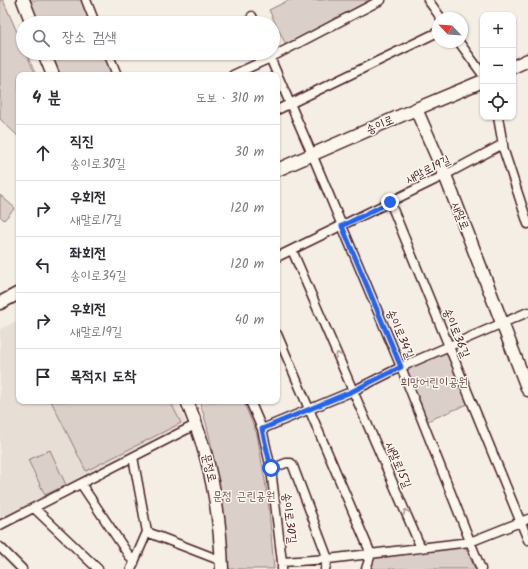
<!DOCTYPE html>
<html lang="ko">
<meta charset="utf-8">
<style>
body{margin:0;font-family:Kalam,"Poor Story",sans-serif;background:#f7f7f7;color:#2b2b33}
.controls{position:absolute;right:12px;top:12px;display:grid;overflow:hidden;border-radius:8px;box-shadow:0 1px 3px #0004}
.controls button{width:36px;height:36px;display:grid;place-items:center;padding:0;border:0;border-bottom:1px solid #e1e1e2;background:#fff;color:#2b2b33;font:20px sans-serif}
.compass{position:absolute;left:432px;top:12px;width:36px;height:36px;border-radius:50%;background:#fff;box-shadow:0 1px 3px #0004;rotate:295deg}
.stop{position:absolute;width:12px;height:12px;margin:-9px;border:3px solid #2563eb;border-radius:50%;background:#fff}
.stop.end{background:#2563eb;border-color:#fff;box-shadow:0 1px 4px #0008}
.list{margin:0;padding:0;list-style:none}
h2{display:flex;justify-content:space-between;align-items:center;height:52px;margin:0;padding:0 16px;font-size:17px}
h2 small{font-size:13px;font-weight:400;color:#7c7c81}
.list li{display:grid;grid-template-columns:26px 1fr auto;gap:12px;align-items:center;box-sizing:border-box;height:56px;padding:0 16px;border-top:1px solid #e1e1e2}
.list b{display:block;font-size:15px;white-space:nowrap}
.list p{margin:0;font-size:13px;white-space:nowrap;color:#7c7c81}
.list em{font-size:13px;font-style:normal;color:#7c7c81}
.icon{flex:none;width:22px;height:22px;fill:none;stroke:currentColor;stroke-width:2;stroke-linecap:round;stroke-linejoin:round}
.map{position:relative;flex:none;width:528px;height:569px;overflow:hidden}
.search{position:absolute;background:#fff;box-shadow:0 1px 3px #0004;left:16px;top:16px;width:264px;height:44px;display:flex;align-items:center;gap:10px;box-sizing:border-box;padding:0 14px;border-radius:22px;color:#7c7c81;font-size:15px}
.panel{position:absolute;background:#fff;box-shadow:0 1px 3px #0004;left:16px;top:72px;width:264px;height:332px;border-radius:8px}
.map>svg:first-child{display:block}
.built{fill:#e7dfd6}
.green{fill:#dbd0c9;stroke:#92787a}
.lines{fill:none;stroke-linecap:round;stroke-linejoin:round}
.street-casing{stroke:#4a1f2b;stroke-width:11}
.secondary-casing{stroke:#4a1f2b;stroke-width:15}
.street{stroke:#fbf7ec;stroke-width:8}
.secondary{stroke:#fbf7ec;stroke-width:12}
.oneway{stroke:#ab9695}
.route{stroke:#2563eb;stroke-width:5}
.labels{text-anchor:middle;dominant-baseline:central;stroke-width:3;stroke-linejoin:round;paint-order:stroke}
.street-label{font-size:12px;fill:#4a1f2b;stroke:#fbf7ec}
.park-label{font-size:12px;fill:#6e4b52;stroke:#fbf7ec}
</style>
<div class="map">
<svg width="528" height="569" viewBox="0 0 528 569">
<rect width="100%" height="100%" fill="#f4eee4"/>
<filter id="ink" filterUnits="userSpaceOnUse"><feTurbulence type="fractalNoise" baseFrequency=".025" numOctaves="2"/><feDisplacementMap in="SourceGraphic" scale="8" xChannelSelector="R" yChannelSelector="G"/><feConvolveMatrix kernelMatrix="1 2 1 2 8 2 1 2 1" color-interpolation-filters="sRGB"/></filter>
<g filter="url(#ink)">
<path class="built" d="M 19,320 L 19,401 L 177,401 L 186,422 L 56,492 L 0,520 L 0,329 Z"/>
<path class="green" d="M 0,0 L 3,0 L 23,46 L 23,53 L 26,53 L 36,75 L 19,75 L 19,137 L 0,119 Z
M 23,0 L 86,0 L 95,23 L 32,23 Z
M 289,0 L 370,0 L 286,45 L 269,10 Z
M 44,53 L 108,53 L 117,75 L 53,75 Z
M 0,195 L 15,208 L 4,220 L 0,216 Z
M 447,349 L 468,404 L 425,422 L 403,370 Z
M 51,401 L 170,401 L 181,423 L 86,471 Z
M 199,401 L 243,401 L 257,434 L 268,498 L 274,569 L 228,569 C 228,546 224,522 220,499 C 215,466 211,433 199,401 Z
M 50,450 L 66,485 L 45,495 L 28,460 Z
M 465,546 L 475,569 L 369,569 L 373,558 Z"/>
<g class="lines">
<defs>
<path id="street" d="M 86,0 L 95,23
M 428,0 L 441,18
M 252,16 L 255,23
M 459,42 L 483,75
M 108,53 L 117,75
M 268,53 L 312,154 L 401,367 L 481,569
M 233,75 L 270,58 L 381,0
M 277,110 L 438,32
M 498,117 L 504,151 L 528,224
M 390,202 L 528,540
M 292,250 L 421,548
M 277,257 L 445,175 L 503,144
M 277,334 L 371,554 L 366,569
M 250,401 L 262,429 L 271,469 L 282,562 L 282,569
M 262,429 L 353,391 L 401,367 L 528,312
M 271,469 L 286,463 L 291,463 L 293,466 L 328,559 L 325,569
M 81,484 L 134,563
M 34,508 L 98,569
M 0,525 L 197,424
M 147,532 L 222,561
M 0,547 L 22,569
M 282,562 L 328,559 L 470,542 L 528,519
M 131,569 L 147,532 L 133,457"/>
<path id="secondary" d="M 23,0 L 32,23
M 44,53 L 53,75
M 513,67 L 528,60
M 416,109 L 445,175 L 528,390
M 277,170 L 416,109 L 483,81
M 0,303 L 19,293
M 187,401 C 210,457 220,509 222,569"/>
</defs>
<use href="#street" class="street-casing"/>
<use href="#secondary" class="secondary-casing"/>
<use href="#street" class="street"/>
<use href="#secondary" class="secondary"/>
</g>
<defs><path id="oneway-chevron" d="M-2-3.5L2.5 0L-2 3.5" fill="none" stroke-width="1.6" stroke-linecap="round" stroke-linejoin="round"/></defs>
<g class="oneway">
<use href="#oneway-chevron" transform="translate(338 355) rotate(-114)"/>
<use href="#oneway-chevron" transform="translate(406 512) rotate(-113)"/>
</g>
</g>
<g class="lines" filter="url(#ink)">
<path class="route" d="M 271,468 L 262,429 L 353,391 L 401,367 L 342,226 L 390,202"/>
</g>
<g class="labels">
<g class="street-label">
<text transform="translate(380 125) rotate(-23)">송이로</text>
<text transform="translate(428 170) rotate(-27)">새말로19길</text>
<text transform="translate(460 216) rotate(69)">새말로</text>
<text transform="translate(456 333) rotate(68)">송이로36길</text>
<text transform="translate(400 334) rotate(67)">송이로34길</text>
<text transform="translate(398 465) rotate(67)">새말로15길</text>
<text transform="translate(209 468) rotate(77)">문정로</text>
<text transform="translate(289 518) rotate(83)">송이로30길</text>
</g>
<g class="park-label">
<text x="434" y="382">희망어린이공원</text>
<text x="244" y="496">문정 근린공원</text>
</g>
</g>
</svg>
<div class="controls">
<button>+</button>
<button>−</button>
<button><svg class="icon" aria-label="locate" viewBox="0 0 24 24"><circle cx="12" cy="12" r="6"/><path d="M12 2v4M12 18v4M2 12h4M18 12h4"/></svg></button>
</div>
<svg class="compass" viewBox="-18 -18 36 36"><path d="M0-13l5 13h-10z" fill="#e53935"/><path d="M0 13l5-13h-10z" fill="#7c7c81"/></svg>
<div class="stop" style="left:271px;top:468px"></div>
<div class="stop end" style="left:390px;top:202px"></div>
<div class="search"><svg class="icon" aria-label="search" viewBox="0 0 24 24"><circle cx="10" cy="10" r="6"/><path d="M15 15l6 6"/></svg>장소 검색</div>
<section class="panel">
<h2>4 분<small>도보 · 310 m</small></h2>
<ul class="list">
<li><svg class="icon" aria-label="ahead" viewBox="0 0 24 24"><path d="M12 20V5M6 11l6-6 6 6"/></svg><div><b>직진</b><p>송이로30길</p></div><em>30 m</em></li>
<li><svg class="icon" aria-label="right" viewBox="0 0 24 24"><path d="M7 20v-9h11M14 6l5 5-5 5"/></svg><div><b>우회전</b><p>새말로17길</p></div><em>120 m</em></li>
<li><svg class="icon" aria-label="left" viewBox="0 0 24 24"><path d="M17 20v-9H6M10 6l-5 5 5 5"/></svg><div><b>좌회전</b><p>송이로34길</p></div><em>120 m</em></li>
<li><svg class="icon" aria-label="right" viewBox="0 0 24 24"><path d="M7 20v-9h11M14 6l5 5-5 5"/></svg><div><b>우회전</b><p>새말로19길</p></div><em>40 m</em></li>
<li><svg class="icon" aria-label="arrive" viewBox="0 0 24 24"><path d="M6 21V4h12l-3 4 3 4H6"/></svg><div><b>목적지 도착</b></div></li>
</ul>
</section>
</div>
